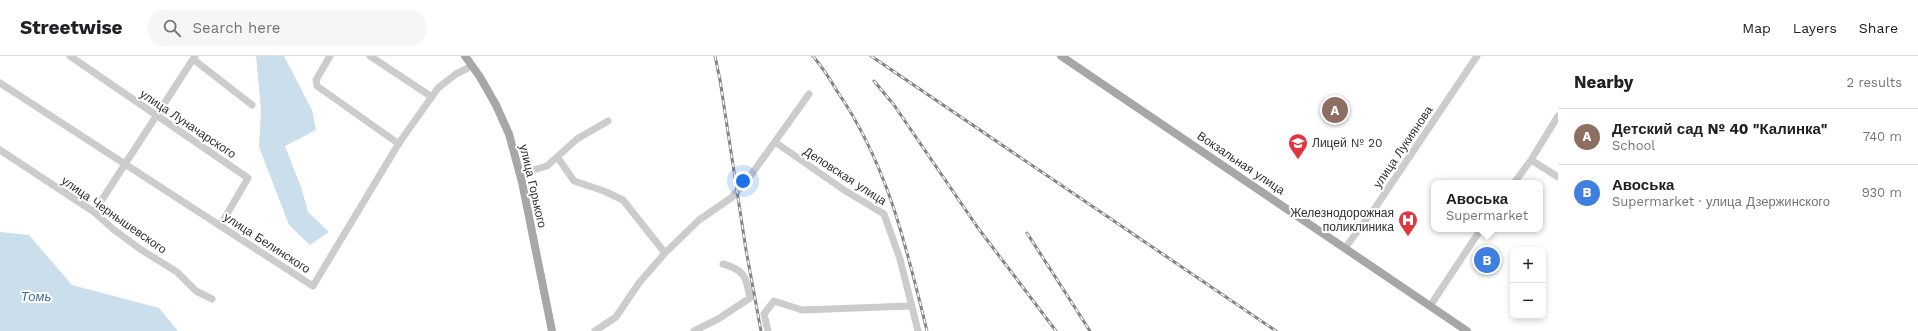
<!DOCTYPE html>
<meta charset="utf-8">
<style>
body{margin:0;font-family:"Work Sans",sans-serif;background:#f6f6f6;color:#202124}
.controls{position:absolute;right:12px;bottom:12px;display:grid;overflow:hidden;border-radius:8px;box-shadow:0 2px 6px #0003}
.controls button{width:36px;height:36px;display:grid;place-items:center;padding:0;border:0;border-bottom:1px solid #e0e0e0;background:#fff;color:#202124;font:20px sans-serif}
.you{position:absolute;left:743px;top:125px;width:14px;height:14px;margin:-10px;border:3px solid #fff;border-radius:50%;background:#1a73e8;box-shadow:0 0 0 6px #1a73e833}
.badge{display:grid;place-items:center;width:26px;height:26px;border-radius:50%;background:#e23540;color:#fff;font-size:13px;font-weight:700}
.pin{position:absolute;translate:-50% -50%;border:2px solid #fff;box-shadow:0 1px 4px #0006}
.popup{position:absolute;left:1431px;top:124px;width:112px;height:52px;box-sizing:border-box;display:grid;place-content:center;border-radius:8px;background:#fff;filter:drop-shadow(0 1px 3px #0005);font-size:13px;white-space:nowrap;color:#757577}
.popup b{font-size:15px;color:#202124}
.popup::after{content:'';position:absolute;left:50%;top:100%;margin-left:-8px;border:8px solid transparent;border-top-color:#fff}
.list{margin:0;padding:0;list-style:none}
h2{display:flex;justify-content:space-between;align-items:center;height:52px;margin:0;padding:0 16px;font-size:17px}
h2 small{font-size:13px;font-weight:400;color:#757577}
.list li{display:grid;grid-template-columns:26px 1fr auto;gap:12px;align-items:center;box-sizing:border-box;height:56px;padding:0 16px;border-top:1px solid #e0e0e0}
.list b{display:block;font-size:15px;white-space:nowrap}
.list p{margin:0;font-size:13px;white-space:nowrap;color:#757577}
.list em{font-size:13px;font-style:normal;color:#757577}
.icon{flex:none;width:22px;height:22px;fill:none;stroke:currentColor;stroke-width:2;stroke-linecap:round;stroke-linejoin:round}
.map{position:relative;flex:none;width:1558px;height:275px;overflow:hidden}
header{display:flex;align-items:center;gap:24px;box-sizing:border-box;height:56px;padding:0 20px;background:#fff;border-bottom:1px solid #e0e0e0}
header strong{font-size:19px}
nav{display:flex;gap:22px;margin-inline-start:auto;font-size:14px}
.search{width:280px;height:36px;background:#f6f6f6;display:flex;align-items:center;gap:10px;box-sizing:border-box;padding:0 14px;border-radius:22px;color:#757577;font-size:15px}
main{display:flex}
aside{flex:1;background:#fff}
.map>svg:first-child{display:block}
.water{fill:#cadeeb}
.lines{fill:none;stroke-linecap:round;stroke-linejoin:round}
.minor{stroke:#ccc;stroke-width:7}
.major{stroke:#a7a7a7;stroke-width:8}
.rail-casing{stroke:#848484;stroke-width:3}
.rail{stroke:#fff;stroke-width:1.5;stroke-dasharray:4.5;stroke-linecap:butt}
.labels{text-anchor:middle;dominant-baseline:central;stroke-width:4;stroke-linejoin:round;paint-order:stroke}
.street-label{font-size:12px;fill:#2f2f2f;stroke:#fff}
.poi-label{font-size:12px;fill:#2f2f2f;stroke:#fff;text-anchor:start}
.water-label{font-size:13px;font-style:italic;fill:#3e6f90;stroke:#fff}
</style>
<header>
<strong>Streetwise</strong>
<div class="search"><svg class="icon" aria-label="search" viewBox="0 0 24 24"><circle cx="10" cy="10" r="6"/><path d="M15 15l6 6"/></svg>Search here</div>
<nav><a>Map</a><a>Layers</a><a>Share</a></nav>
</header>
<main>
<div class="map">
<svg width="1558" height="275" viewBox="0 0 1558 275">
<rect width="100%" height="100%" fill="#fff"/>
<path class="water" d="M 256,0 L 284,0 L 312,54 L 316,74 L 285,90 L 301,131 L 308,156 L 329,176 L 310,189 L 289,169 L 259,91 L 261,54 Z
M 0,176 L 29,179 L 72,229 L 159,252 L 178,275 L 0,275 Z"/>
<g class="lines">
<path class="minor" d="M 70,0 L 248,122 L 220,170
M 330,0 L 316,24 L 317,30 L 399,88
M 370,0 L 432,41
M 193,3 L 252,49
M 0,27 L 313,230 L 399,87 L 438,32 L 456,18 L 472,10
M 775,86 L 844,134 L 884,158 L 900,203 L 918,275
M 0,94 L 94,156 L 113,173 L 140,193 L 177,216 L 196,235 L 212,243
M 558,102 L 574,125 L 604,135 L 623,144 L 665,197
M 1531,104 L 1558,121
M 520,118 L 547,110 L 577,83 L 608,65
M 1514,127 L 1531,104 L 1558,60
M 94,156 L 195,0
M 1345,192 L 1375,152 L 1477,0
M 1430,250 L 1481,173
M 595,275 L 616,261 L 639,227 L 665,197 L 699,164 L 731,142 L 746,126 L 809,38
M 694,275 L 718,263 L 750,242 C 746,221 745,214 723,208
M 768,275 L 764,258 L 774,245 L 802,254 L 910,250"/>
<path class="major" d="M 465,0 L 480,21 L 496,49 L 509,78 L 522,126 L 552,275
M 1061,0 L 1467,275"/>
<defs>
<path id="rail" d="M 715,0 L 720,24 L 746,194 L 761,275
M 813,0 C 822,11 830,23 837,35 C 888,109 906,190 927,275
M 871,0 L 1276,275
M 874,25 L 894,49 L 978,172 L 1056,275
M 1027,177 L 1090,275"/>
</defs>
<use href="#rail" class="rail-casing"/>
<use href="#rail" class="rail"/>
</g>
<defs>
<symbol id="school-pin" viewBox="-11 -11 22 30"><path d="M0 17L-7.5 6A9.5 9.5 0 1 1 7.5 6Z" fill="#e23540" stroke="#fff"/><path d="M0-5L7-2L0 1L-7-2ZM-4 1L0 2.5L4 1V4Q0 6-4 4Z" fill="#fff"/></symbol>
<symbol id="hospital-pin" viewBox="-11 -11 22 30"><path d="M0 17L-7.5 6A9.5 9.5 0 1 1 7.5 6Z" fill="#e23540" stroke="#fff"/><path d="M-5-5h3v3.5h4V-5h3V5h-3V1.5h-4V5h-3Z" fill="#fff"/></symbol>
</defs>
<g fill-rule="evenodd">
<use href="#school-pin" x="1287" y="76" width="22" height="30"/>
<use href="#hospital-pin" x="1397" y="153" width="22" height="30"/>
</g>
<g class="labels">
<g class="street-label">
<text transform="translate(188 68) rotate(34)">улица Луначарского</text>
<text transform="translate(1403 91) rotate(-56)">улица Лукиянова</text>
<text transform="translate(1241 107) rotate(34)">Вокзальная улица</text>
<text transform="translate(845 120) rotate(33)">Деповская улица</text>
<text transform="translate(533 130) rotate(77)">улица Горького</text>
<text transform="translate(114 159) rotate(35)">улица Чернышевского</text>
<text transform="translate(267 187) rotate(33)">улица Белинского</text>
</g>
<g class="poi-label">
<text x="1312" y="87">Лицей № 20</text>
<text x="1394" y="157" text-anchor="end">Железнодорожная<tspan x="1394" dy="14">поликлиника</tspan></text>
</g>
<g class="water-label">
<text x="36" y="240">Томь</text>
</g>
</g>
</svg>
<div class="controls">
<button>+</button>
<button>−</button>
</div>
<div class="you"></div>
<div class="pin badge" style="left:1335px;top:54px;background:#8d6e63">A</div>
<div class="pin badge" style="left:1487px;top:204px;background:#3f7fe0">B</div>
<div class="popup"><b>Авоська</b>Supermarket</div>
</div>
<aside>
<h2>Nearby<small>2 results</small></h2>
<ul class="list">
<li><span class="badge" style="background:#8d6e63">A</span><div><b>Детский сад № 40 &quot;Калинка&quot;</b><p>School</p></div><em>740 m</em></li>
<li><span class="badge" style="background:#3f7fe0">B</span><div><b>Авоська</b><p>Supermarket · улица Дзержинского</p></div><em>930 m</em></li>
</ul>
</aside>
</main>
